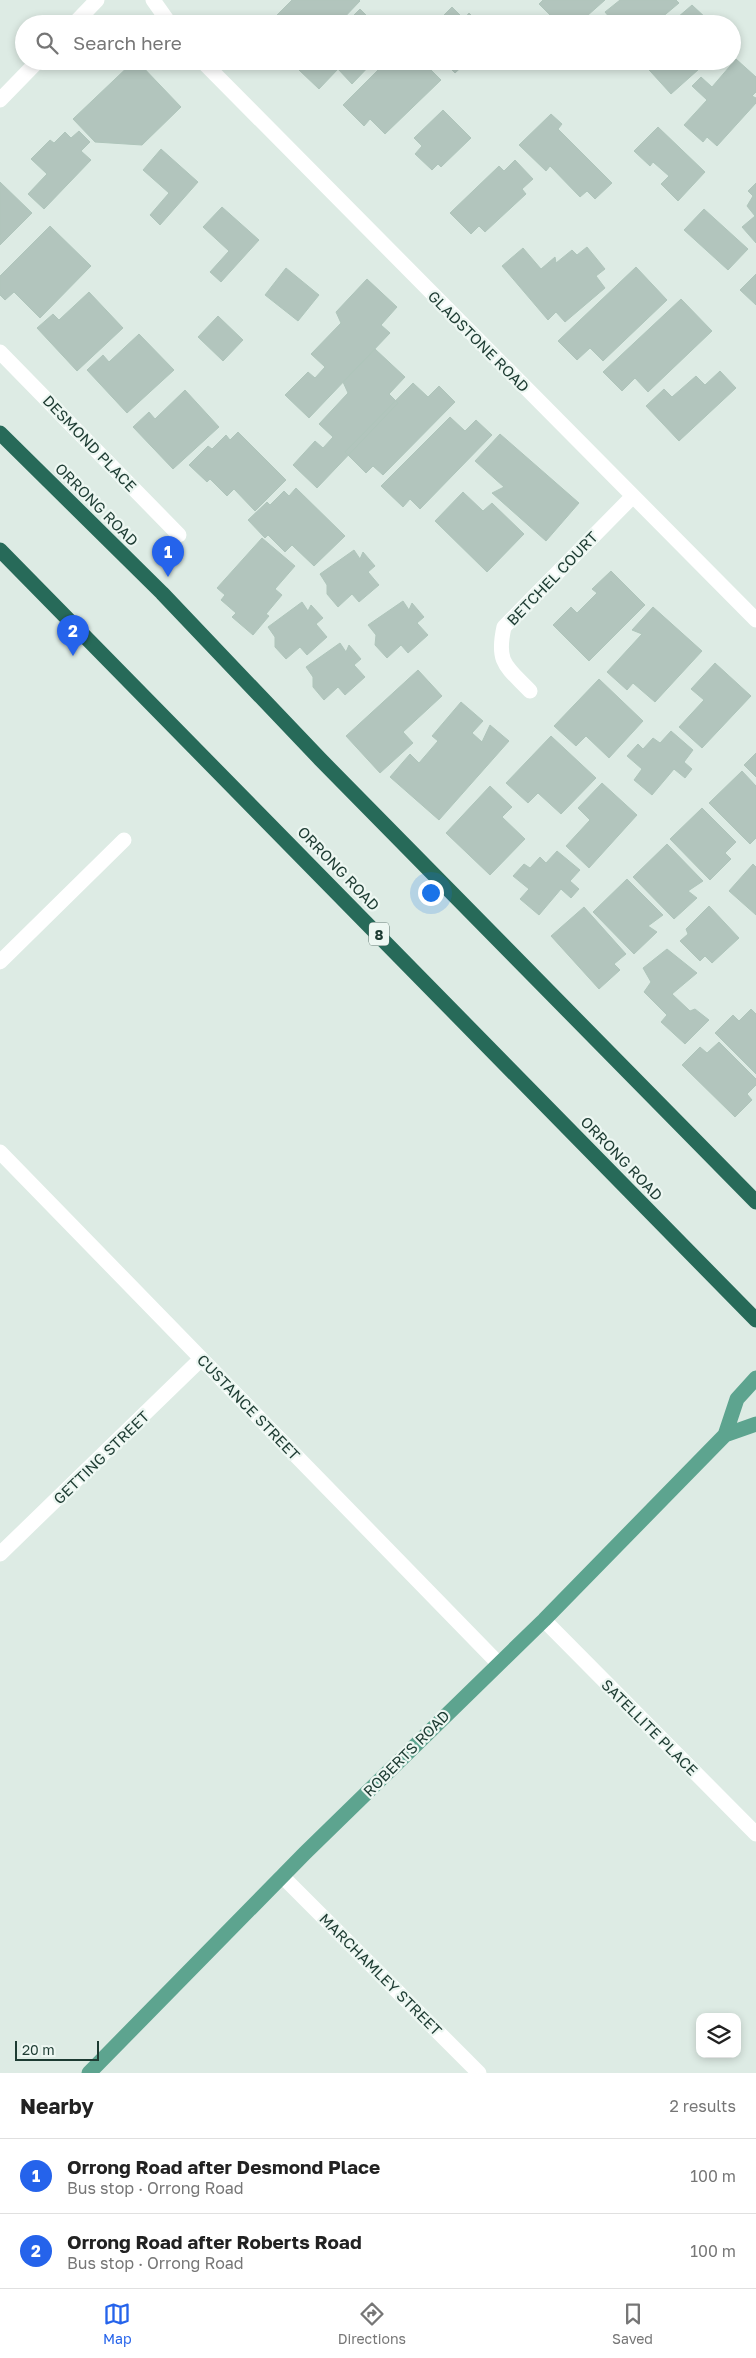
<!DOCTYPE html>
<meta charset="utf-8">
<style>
body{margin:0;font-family:"Golos Text",sans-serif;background:#f2f2f2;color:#222}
.controls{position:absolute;right:15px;bottom:15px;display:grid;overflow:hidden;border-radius:10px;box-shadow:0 2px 8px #0003}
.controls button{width:45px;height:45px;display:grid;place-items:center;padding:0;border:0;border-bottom:1px solid #e0e0e0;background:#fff;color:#222;font:25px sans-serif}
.scale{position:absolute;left:15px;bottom:12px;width:84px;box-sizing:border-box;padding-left:5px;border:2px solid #1d3b32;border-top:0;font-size:14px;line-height:18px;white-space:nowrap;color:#1d3b32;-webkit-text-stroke:4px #edf7f2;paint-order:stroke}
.you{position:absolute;left:430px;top:892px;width:18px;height:18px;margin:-12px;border:4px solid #fff;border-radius:50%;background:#1a73e8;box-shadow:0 0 0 8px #1a73e833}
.badge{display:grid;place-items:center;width:32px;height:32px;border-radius:50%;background:#2563eb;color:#fff;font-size:16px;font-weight:700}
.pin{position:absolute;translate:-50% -41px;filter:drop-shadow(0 1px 2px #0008)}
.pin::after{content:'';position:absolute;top:26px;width:18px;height:15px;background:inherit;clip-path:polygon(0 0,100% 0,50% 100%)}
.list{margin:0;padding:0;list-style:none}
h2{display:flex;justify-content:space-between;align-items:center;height:65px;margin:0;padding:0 20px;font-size:21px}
h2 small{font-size:16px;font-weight:400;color:#767676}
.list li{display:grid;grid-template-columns:32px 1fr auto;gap:15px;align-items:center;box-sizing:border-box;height:75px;padding:0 20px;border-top:1px solid #e0e0e0}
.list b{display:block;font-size:19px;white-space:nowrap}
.list p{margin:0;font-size:16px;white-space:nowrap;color:#767676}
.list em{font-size:16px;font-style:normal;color:#767676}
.icon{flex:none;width:28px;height:28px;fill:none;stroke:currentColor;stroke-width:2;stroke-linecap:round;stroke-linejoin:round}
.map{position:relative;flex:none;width:756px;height:2073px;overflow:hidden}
.search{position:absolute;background:#fff;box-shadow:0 2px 8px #0003;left:15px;right:15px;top:15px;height:55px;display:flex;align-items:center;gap:12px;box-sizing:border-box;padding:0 18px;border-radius:28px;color:#767676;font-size:19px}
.sheet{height:215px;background:#fff}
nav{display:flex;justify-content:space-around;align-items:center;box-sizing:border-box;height:70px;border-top:1px solid #e0e0e0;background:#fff;font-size:14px;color:#767676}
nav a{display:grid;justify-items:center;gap:2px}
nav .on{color:#2563eb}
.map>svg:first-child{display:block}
.building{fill:#b2c5bd;stroke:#afc5bb}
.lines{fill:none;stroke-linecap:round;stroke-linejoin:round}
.minor{stroke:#fff;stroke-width:15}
.major{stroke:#5da48f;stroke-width:15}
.highway{stroke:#276a59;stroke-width:15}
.labels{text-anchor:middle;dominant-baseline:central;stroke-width:4.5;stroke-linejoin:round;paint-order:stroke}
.shield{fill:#edf7f2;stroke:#5b736c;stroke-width:1}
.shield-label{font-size:14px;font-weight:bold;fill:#1d3b32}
.street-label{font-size:15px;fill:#1d3b32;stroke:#edf7f2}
</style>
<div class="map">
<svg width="756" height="2073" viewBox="0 0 756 2073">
<rect width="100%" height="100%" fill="#ddebe4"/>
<path class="building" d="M 292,0 L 359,0 L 360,1 L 338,24 L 268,24 Z
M 543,0 L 605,0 L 578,24 L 542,24 L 550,15 L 539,4 Z
M 620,0 L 676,0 L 679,3 L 654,24 L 615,24 L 605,12 Z
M 692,5 L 707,19 L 703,24 L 670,24 Z
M 452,7 L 464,19 L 469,13 L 480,24 L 435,24 Z
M 360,9 L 375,24 L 345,24 Z
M 736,59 L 756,77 L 756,92 L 752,96 L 756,98 L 756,103 L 717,146 L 707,137 L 703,142 L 684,125 L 707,100 L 692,86 L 701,77 L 712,87 Z
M 134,61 L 137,61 L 181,107 L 142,145 L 95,142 L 73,119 Z
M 308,61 L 374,61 L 352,84 L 338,69 L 319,89 L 299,70 Z
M 387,61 L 422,61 L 441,80 L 385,134 L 370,119 L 364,126 L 343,105 Z
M 443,61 L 468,61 L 455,73 Z
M 641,61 L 708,61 L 671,94 Z
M 443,110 L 471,138 L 441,167 L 438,164 L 432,170 L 415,154 L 422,146 L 414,138 Z
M 551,114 L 562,124 L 558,129 L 612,183 L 595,199 L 587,191 L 580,197 L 550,166 L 546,171 L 519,145 Z
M 658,127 L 705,172 L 678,201 L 661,184 L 669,176 L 653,162 L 650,166 L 634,151 Z
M 79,131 L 90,142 L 81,151 L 91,160 L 44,209 L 28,194 L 47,174 L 31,159 L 50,140 L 54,143 L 65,132 L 71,138 Z
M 161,149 L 198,182 L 160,225 L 150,215 L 169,193 L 143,170 Z
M 515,160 L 533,179 L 522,189 L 526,194 L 485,232 L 479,226 L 471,234 L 450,213 L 499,166 L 504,171 Z
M 0,182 L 32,213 L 0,245 Z
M 756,183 L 756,243 L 742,227 L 755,216 L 747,206 L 753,196 L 748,191 Z
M 222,207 L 259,240 L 221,282 L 210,272 L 229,251 L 203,227 Z
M 704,209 L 748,249 L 728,270 L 684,230 Z
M 50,226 L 91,266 L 40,318 L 14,292 L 5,300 L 0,295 L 0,276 Z
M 587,247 L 605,269 L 596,276 L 605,288 L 565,322 L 556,312 L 548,320 L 502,266 L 523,248 L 541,269 L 555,257 L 556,263 L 572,250 L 577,255 Z
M 636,267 L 667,300 L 603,361 L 590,348 L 577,360 L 558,341 Z
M 286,268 L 319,295 L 298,321 L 265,295 Z
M 756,274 L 756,305 L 740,290 Z
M 367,279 L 397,307 L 381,325 L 390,333 L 309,418 L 285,395 L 308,372 L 315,378 L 325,367 L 311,354 L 341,323 L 336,312 Z
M 89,292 L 123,328 L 77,371 L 37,328 L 53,314 L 59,320 Z
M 681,299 L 712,331 L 648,392 L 635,378 L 622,391 L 603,372 Z
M 218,316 L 243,340 L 223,361 L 198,337 Z
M 139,334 L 174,370 L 127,413 L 87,370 L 103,355 L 109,362 Z
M 375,349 L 405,377 L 389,394 L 398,403 L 317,488 L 293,465 L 315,441 L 323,448 L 333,437 L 319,424 L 348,393 L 343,382 Z
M 720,371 L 736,388 L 679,441 L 646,406 L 664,389 L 672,397 L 696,376 L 705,385 Z
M 413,383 L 428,397 L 439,386 L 455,402 L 383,475 L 373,466 L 366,473 L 345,452 Z
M 185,390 L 219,427 L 173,469 L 133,427 L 149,412 L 155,419 Z
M 450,417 L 465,431 L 476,420 L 492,435 L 420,509 L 410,499 L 403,507 L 381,486 Z
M 238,432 L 286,480 L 255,511 L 234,489 L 227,496 L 210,479 L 207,482 L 189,465 L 208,446 L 212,449 L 226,435 L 230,440 Z
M 500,434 L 579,503 L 546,541 L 492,493 L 504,487 L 475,461 Z
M 296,488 L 345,536 L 314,566 L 292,545 L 285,552 L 268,535 L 265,538 L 248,520 L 267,502 L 270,505 L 284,491 L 289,496 Z
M 463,492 L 483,511 L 492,503 L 524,534 L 487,572 L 435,521 Z
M 262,538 L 295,566 L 275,589 L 282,595 L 266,614 L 269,616 L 253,635 L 232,617 L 236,613 L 221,600 L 225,595 L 217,588 Z
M 354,550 L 360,559 L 363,552 L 375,566 L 368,572 L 379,585 L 359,602 L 352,594 L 338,607 L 327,594 L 327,585 L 320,574 Z
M 611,571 L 645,605 L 589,661 L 553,625 L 571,607 L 577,613 L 597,593 L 592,589 Z
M 403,601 L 409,610 L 412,603 L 424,617 L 417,623 L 428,635 L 408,653 L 401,645 L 387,658 L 375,645 L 376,635 L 368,625 Z
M 302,602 L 308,611 L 311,605 L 323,618 L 316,624 L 327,637 L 307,655 L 300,647 L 286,659 L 275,647 L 275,637 L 268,627 Z
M 653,607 L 702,651 L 655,702 L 633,683 L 627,690 L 607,672 L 642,634 L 632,630 Z
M 340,643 L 346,652 L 349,645 L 361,659 L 354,665 L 365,677 L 345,695 L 338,687 L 324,700 L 313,687 L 313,677 L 306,667 Z
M 715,663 L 751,696 L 702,748 L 679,727 L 704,700 L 691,689 Z
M 418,670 L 442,696 L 403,732 L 413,743 L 380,773 L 346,736 Z
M 599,679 L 643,721 L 609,758 L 586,736 L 576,746 L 554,726 Z
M 461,702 L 483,721 L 472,733 L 482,742 L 490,725 L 509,741 L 439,820 L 390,777 L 410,754 L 419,763 L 438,741 L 432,736 Z
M 671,731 L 693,750 L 684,762 L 692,769 L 685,778 L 674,769 L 652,795 L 634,780 L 642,769 L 627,756 L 638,744 L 643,749 L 653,738 L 660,743 Z
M 551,736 L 596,778 L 561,814 L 538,793 L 528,803 L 506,783 Z
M 756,753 L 756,777 L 744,765 Z
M 742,771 L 756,786 L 756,838 L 750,844 L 709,803 Z
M 602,783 L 637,815 L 589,868 L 566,846 L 590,820 L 578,808 Z
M 490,786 L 512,807 L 502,817 L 525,839 L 490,875 L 446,833 Z
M 702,808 L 736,842 L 725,853 L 731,859 L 710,880 L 670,839 Z
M 667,844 L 703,881 L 688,891 L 697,898 L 674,919 L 633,877 Z
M 557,851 L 580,870 L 570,881 L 579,889 L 571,898 L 561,889 L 539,915 L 520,899 L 529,889 L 513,876 L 524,864 L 530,868 L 540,857 L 546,863 Z
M 753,864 L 756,867 L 756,915 L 729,891 Z
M 627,879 L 663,915 L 648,926 L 657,932 L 634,954 L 593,912 Z
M 709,906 L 739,938 L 712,963 L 705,956 L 700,961 L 680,941 L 688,934 L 686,929 Z
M 584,907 L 626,954 L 614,964 L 620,970 L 599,989 L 551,936 Z
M 667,949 L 697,973 L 672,994 L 690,1011 L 695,1009 L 709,1020 L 685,1044 L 661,1022 L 667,1015 L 644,992 L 651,982 L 643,968 Z
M 751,1009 L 756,1014 L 756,1074 L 715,1033 L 733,1015 L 739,1021 Z
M 719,1042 L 756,1079 L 756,1085 L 747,1094 L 752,1100 L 735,1117 L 682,1065 L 700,1047 L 707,1053 Z"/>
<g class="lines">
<path class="minor" d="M 153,0 L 170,24
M 74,24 L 97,0
M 202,61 L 756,620
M 0,100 L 38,61
M 0,352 L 179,535
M 530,691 C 506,666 496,663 504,627 L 633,496
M 0,962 L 124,840
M 0,1152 L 498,1663
M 0,1554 L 201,1359
M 544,1620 L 756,1834
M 282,1876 L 479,2073"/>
<path class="major" d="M 725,1435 L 737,1399 L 756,1378
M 89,2073 L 305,1853 L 544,1620 L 725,1435 L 756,1424"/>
<path class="highway" d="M 0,433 L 162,593 L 320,759 L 756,1202
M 0,550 L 756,1320"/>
</g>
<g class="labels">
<rect class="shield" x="369" y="922.5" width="20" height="23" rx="4"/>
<g class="shield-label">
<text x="379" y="934">8</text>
</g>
<g class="street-label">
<text transform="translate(479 341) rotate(45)">GLADSTONE ROAD</text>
<text transform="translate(90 443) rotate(46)">DESMOND PLACE</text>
<text transform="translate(97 504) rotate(45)">ORRONG ROAD</text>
<text transform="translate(552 578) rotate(-46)">BETCHEL COURT</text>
<text transform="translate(339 868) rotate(46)">ORRONG ROAD</text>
<text transform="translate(622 1158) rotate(46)">ORRONG ROAD</text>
<text transform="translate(249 1407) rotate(46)">CUSTANCE STREET</text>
<text transform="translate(101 1457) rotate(-44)">GETTING STREET</text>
<text transform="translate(650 1727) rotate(45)">SATELLITE PLACE</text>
<text transform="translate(406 1753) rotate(-45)">ROBERTS ROAD</text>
<text transform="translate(381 1974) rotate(45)">MARCHAMLEY STREET</text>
</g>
</g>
</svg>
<div class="controls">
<button><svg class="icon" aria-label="layers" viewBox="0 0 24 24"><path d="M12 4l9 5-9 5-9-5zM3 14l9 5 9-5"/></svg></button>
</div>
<div class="scale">20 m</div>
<div class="you"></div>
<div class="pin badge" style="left:168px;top:577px">1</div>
<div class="pin badge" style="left:73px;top:656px">2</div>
<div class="search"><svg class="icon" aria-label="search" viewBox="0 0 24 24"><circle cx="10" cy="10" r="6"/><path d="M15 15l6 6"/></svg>Search here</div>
</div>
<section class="sheet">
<h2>Nearby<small>2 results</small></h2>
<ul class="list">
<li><span class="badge">1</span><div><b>Orrong Road after Desmond Place</b><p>Bus stop · Orrong Road</p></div><em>100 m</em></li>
<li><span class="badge">2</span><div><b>Orrong Road after Roberts Road</b><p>Bus stop · Orrong Road</p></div><em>100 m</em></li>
</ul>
</section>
<nav>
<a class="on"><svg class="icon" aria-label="map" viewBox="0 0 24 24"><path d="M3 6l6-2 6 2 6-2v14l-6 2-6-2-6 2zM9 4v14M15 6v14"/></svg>Map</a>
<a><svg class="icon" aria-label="directions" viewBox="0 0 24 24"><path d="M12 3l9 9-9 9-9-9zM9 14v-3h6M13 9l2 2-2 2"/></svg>Directions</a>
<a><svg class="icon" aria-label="saved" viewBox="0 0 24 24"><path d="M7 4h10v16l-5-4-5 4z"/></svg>Saved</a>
</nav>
